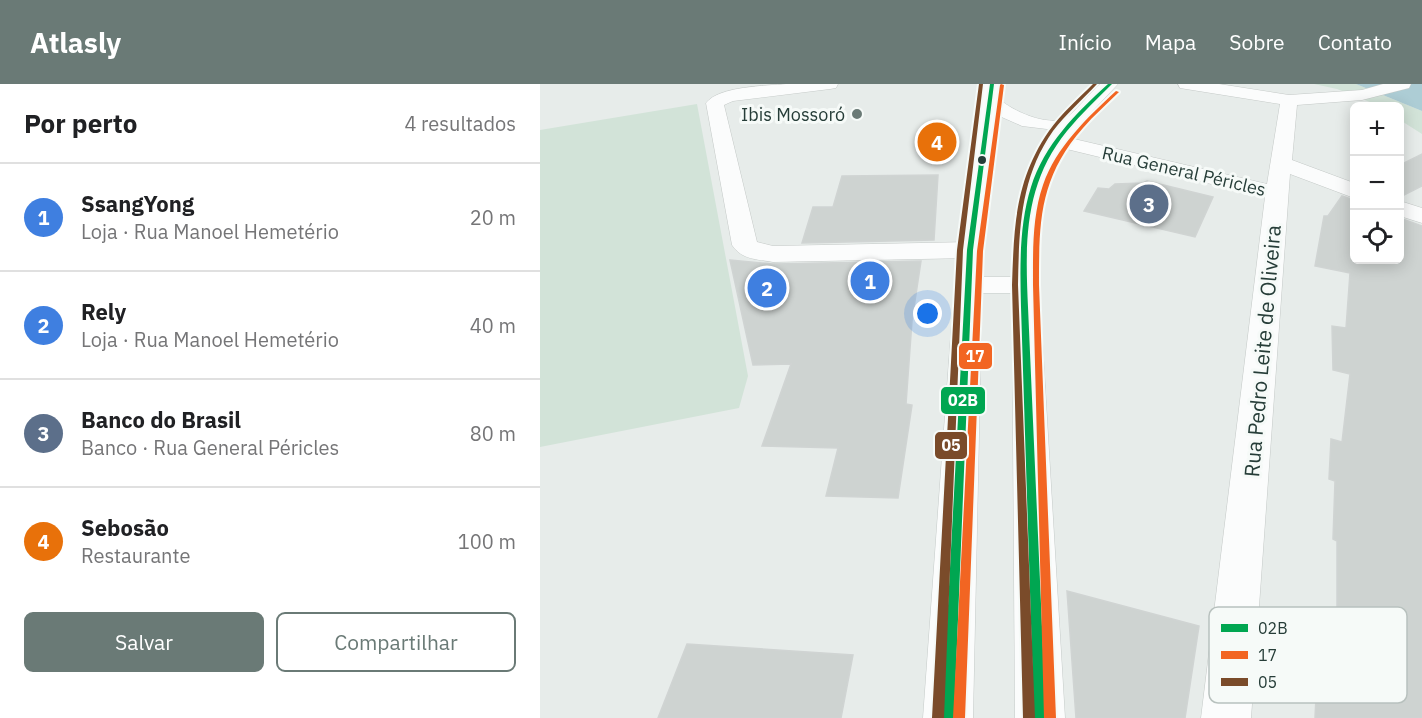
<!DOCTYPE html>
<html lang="pt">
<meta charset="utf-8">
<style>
body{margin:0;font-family:"IBM Plex Sans",sans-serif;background:#f2f2f2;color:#202124}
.controls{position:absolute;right:18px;top:18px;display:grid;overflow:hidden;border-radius:9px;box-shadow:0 3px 15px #0003}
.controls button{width:54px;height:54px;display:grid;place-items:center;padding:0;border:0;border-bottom:2px solid #e0e0e0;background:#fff;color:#202124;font:30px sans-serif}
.you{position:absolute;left:388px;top:230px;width:21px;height:21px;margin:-15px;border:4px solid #fff;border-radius:50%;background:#1a73e8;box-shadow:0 0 0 9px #1a73e833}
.badge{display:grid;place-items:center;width:39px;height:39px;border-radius:50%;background:#6a7a76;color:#fff;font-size:20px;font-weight:700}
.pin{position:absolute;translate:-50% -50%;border:3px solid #fff;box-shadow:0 2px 6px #0006}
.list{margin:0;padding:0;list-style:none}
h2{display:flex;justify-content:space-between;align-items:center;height:78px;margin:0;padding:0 24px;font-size:26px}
h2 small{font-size:20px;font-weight:400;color:#757577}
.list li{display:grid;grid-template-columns:39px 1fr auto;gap:18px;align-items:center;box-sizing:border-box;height:108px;padding:0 24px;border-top:2px solid #e0e0e0}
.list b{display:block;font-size:22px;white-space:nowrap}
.list p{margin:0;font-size:20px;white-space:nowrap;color:#757577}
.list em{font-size:20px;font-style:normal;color:#757577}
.actions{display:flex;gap:12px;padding:18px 24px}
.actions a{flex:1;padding:14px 0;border:2px solid #6a7a76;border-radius:9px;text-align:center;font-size:21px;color:#6a7a76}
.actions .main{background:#6a7a76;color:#fff}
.icon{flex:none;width:33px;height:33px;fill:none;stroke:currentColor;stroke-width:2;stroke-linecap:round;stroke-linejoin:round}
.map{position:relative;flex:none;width:882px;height:634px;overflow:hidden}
header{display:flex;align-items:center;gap:36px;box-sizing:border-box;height:84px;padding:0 30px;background:#6a7a76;color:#fff}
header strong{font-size:28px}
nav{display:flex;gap:33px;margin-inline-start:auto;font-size:21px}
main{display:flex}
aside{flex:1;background:#fff}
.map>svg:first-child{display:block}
.green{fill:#d2e3d8}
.water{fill:#adcdd5}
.building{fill:#ced3d1;stroke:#d0d4d3;stroke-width:1.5}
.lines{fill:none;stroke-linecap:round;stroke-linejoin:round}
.minor-casing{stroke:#c4c9c7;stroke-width:1}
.secondary-casing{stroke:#c4cac8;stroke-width:1}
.minor{fill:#fbfcfc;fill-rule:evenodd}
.secondary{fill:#fbfcfc;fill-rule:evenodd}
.bus-1-casing{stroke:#f6faf8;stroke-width:4}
.bus-2-casing{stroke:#f6faf8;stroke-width:4}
.bus-3-casing{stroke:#f6faf8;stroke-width:4}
.bus-1{fill:#00a651;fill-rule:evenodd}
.bus-2{fill:#f26522;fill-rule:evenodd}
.bus-3{fill:#7a4b2a;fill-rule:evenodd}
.poi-dot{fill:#6a7a76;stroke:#f6faf8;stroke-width:2}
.bus-dot{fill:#263d38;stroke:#f6faf8;stroke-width:2}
.labels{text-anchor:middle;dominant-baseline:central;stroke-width:6;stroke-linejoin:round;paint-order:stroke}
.far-poi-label{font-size:18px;fill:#263d38;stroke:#f6faf8;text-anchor:end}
.far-street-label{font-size:18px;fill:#263d38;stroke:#f6faf8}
.street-label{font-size:21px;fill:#263d38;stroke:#f6faf8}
.key{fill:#f6faf8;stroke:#b8c1be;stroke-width:1.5}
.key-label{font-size:16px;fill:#263d38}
.line-badge{stroke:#f6faf8;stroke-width:2}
.badge-label{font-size:16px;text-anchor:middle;font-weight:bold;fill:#fff}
</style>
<header>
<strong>Atlasly</strong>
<nav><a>Início</a><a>Mapa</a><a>Sobre</a><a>Contato</a></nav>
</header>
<main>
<aside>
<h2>Por perto<small>4 resultados</small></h2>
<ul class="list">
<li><span class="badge" style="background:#3f7fe0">1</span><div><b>SsangYong</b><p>Loja · Rua Manoel Hemetério</p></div><em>20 m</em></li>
<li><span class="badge" style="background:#3f7fe0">2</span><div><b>Rely</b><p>Loja · Rua Manoel Hemetério</p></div><em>40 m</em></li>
<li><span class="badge" style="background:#5c6f8a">3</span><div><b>Banco do Brasil</b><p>Banco · Rua General Péricles</p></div><em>80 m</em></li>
<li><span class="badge" style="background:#e8710a">4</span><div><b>Sebosão</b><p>Restaurante</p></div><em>100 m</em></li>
</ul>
<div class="actions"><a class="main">Salvar</a><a>Compartilhar</a></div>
</aside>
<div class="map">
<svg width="882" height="634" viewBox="0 0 882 634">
<rect width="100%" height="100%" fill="#e7ecea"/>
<path class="green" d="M 774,0 L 816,0 L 882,27 L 882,50 L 860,36 L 860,22 L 840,22 L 797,5 Z
M 157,20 L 208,292 L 199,324 L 0,363 L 0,46 Z"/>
<path class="water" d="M 816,0 L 882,0 L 882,27 Z"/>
<path class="building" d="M 882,70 L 882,102 L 860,113 L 860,81 Z
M 398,91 L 394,156 L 262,159 L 273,123 L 293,123 L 302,92 Z
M 607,97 L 673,113 L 655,153 L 544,127 L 558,104 L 569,105 L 575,100 L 603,99 Z
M 802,112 L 814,116 L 814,176 L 860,176 L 860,134 L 882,142 L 882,634 L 775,634 L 779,550 L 797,555 L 797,457 L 793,455 L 795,397 L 789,395 L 791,355 L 802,358 L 810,290 L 793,286 L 792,242 L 806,244 L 810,189 L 775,182 L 784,132 L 788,132 Z
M 190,176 L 233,180 L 381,177 L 372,237 L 366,320 L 372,321 L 358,414 L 286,412 L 298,364 L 222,362 L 251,280 L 213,281 Z
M 527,507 L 659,542 L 645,634 L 536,634 Z
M 147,560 L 313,571 L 301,634 L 118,634 Z"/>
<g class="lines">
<defs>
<path id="minor" d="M 246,0 L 298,0 L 296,4 L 290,5 L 193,17 L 184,21 L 217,158 L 233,162 L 430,158 L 439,161 L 443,166 L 439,171 L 430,174 L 233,178 C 217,175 202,176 192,161 L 166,19 C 179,2 226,2 246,0 Z
M 638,0 L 679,0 L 749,11 L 822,6 L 843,0 L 871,0 L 869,4 L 822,16 L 757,21 L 752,76 L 814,99 L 814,114 L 750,90 L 711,634 L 661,634 L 725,113 L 510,61 L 507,57 L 510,53 L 517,51 L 727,100 L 740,20 L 646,5 L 640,4 Z
M 860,117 L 882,124 L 882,139 L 860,132 Z"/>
<path id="secondary" d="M 444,0 L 460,0 L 459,15 C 473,27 507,43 526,34 C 533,30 552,7 560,0 L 578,0 L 543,37 L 524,61 L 509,89 L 500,127 L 499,201 L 525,634 L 475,634 L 472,209 L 442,209 L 433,634 L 383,634 L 417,166 ZM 457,31 L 482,42 L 515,46 C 476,96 475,131 472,193 L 442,193 L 443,166 Z"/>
</defs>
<use href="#minor" class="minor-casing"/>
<use href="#secondary" class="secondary-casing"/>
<use href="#minor" class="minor"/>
<use href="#secondary" class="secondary"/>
<defs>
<path id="bus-1" d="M 450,0 L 454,0 L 433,166 L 414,634 L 402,634 L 427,166 Z
M 568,0 L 572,0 C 557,15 541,30 527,47 C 484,100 485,158 488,223 L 506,634 L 494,634 L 481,223 C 480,184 479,141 491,103 C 504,61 536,29 568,0 Z"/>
<path id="bus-2" d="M 461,0 L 464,1 L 443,167 L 425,634 L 413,634 L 437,167 L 460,1 Z
M 576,7 L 579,8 C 567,20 554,31 543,44 C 499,94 499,138 499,201 L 516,634 L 504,634 L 493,201 C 493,168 492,133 503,101 C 516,63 547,34 576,7 Z"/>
<path id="bus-3" d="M 439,0 L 443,0 L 423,166 L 404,634 L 392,634 L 417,166 Z
M 553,0 L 557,0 C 542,16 526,30 513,47 C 480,94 479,146 478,201 L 495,634 L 483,634 L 472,201 C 474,143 475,96 509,47 C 521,30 538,15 553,0 Z"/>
</defs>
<use href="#bus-1" class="bus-1-casing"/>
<use href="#bus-2" class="bus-2-casing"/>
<use href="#bus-3" class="bus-3-casing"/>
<use href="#bus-1" class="bus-1"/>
<use href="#bus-2" class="bus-2"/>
<use href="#bus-3" class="bus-3"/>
</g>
<circle class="poi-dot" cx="317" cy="30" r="6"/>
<circle class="bus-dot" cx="442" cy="76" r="5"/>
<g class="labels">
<g class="far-poi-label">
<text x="305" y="30">Ibis Mossoró</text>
</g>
<g class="far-street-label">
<text transform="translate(644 87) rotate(13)">Rua General Péricles</text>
</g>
<g class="street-label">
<text transform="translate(722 267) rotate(-85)">Rua Pedro Leite de Oliveira</text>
</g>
</g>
<rect x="669" y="523" width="198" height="96" rx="9" class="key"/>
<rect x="681" y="540" width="27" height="8" fill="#00a651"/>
<rect x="681" y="567" width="27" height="8" fill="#f26522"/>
<rect x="681" y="594" width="27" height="8" fill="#7a4b2a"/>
<g class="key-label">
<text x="718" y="550">02B</text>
<text x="718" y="577">17</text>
<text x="718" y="604">05</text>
</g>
<g class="line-badge">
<rect x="418" y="258" width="35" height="28" rx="6" fill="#f26522"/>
<rect x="400" y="302" width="46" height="29" rx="6" fill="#00a651"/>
<rect x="394" y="347" width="34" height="29" rx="6" fill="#7a4b2a"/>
</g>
<g class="badge-label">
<text x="435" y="278">17</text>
<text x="423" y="322">02B</text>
<text x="411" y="367">05</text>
</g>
</svg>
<div class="controls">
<button>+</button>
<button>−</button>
<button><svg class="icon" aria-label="locate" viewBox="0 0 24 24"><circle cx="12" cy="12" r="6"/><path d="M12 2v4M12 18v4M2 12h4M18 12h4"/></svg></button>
</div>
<div class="you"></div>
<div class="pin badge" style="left:330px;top:197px;background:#3f7fe0">1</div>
<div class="pin badge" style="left:227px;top:204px;background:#3f7fe0">2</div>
<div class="pin badge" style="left:609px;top:120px;background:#5c6f8a">3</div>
<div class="pin badge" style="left:397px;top:58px;background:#e8710a">4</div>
</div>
</main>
